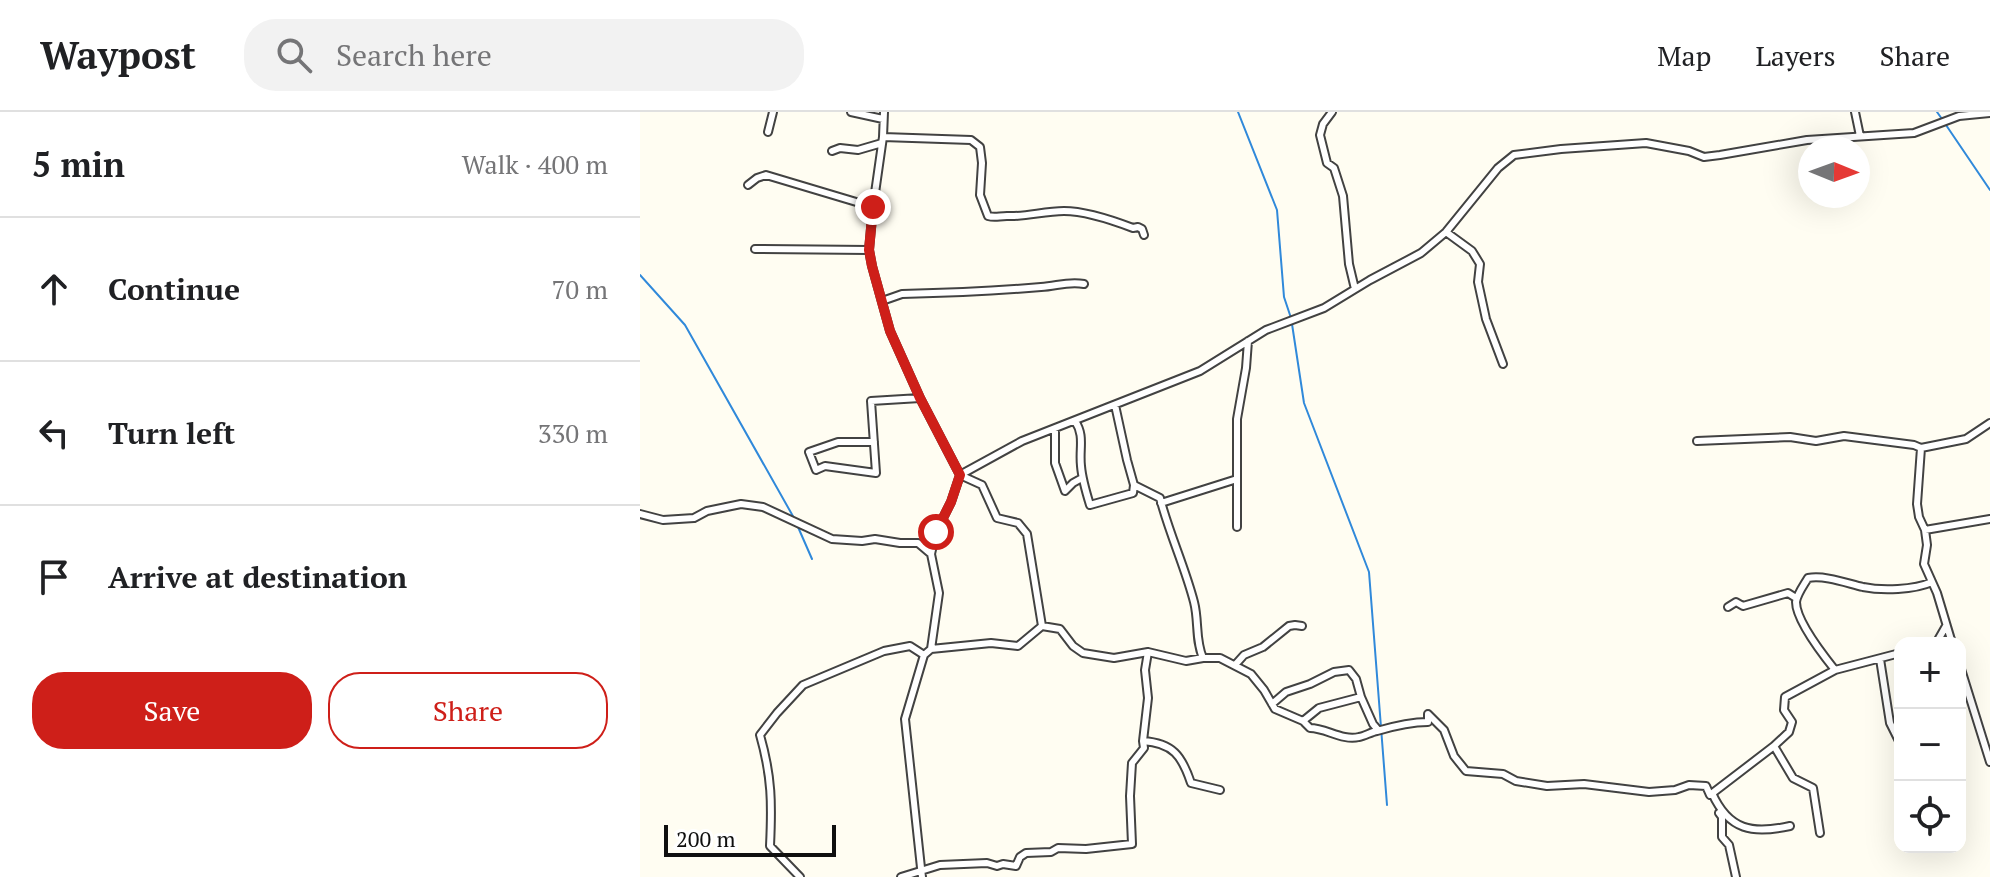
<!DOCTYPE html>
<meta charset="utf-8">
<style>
body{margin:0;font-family:"PT Serif",serif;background:#f2f2f2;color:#202124}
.controls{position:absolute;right:24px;bottom:24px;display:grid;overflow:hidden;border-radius:16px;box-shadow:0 8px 32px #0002}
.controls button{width:72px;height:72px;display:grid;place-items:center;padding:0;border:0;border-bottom:2px solid #e0e0e0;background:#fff;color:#202124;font:40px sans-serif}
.compass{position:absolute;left:1158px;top:24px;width:72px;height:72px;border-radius:50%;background:#fff;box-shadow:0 8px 32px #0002;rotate:91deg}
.scale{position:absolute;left:24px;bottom:20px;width:172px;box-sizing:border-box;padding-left:8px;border:4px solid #0f0f0f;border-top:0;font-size:22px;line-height:28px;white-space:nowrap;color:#0f0f0f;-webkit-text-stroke:6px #fff;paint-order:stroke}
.stop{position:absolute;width:24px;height:24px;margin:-18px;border:6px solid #ce1f19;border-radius:50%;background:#fff}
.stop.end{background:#ce1f19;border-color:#fff;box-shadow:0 2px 8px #0008}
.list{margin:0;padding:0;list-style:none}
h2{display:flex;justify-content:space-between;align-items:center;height:104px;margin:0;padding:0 32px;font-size:34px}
h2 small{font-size:26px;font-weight:400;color:#757577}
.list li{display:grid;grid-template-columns:52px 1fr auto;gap:24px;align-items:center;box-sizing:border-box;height:144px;padding:0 32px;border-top:2px solid #e0e0e0}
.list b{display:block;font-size:30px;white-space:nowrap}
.list em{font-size:26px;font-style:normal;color:#757577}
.actions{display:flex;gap:16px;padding:24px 32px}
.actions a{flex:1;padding:18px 0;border:2px solid #ce1f19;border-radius:32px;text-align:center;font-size:28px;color:#ce1f19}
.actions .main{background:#ce1f19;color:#fff}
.icon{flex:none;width:44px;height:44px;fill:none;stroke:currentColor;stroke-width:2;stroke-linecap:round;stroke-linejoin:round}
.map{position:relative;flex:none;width:1350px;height:765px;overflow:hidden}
header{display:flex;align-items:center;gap:48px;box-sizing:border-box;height:112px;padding:0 40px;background:#fff;border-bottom:2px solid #e0e0e0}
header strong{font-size:38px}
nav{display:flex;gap:44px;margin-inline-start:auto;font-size:28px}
.search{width:560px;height:72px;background:#f2f2f2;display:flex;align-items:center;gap:20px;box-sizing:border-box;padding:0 28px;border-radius:32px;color:#757577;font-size:30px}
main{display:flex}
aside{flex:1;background:#fff}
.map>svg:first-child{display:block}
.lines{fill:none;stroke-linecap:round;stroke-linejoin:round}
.stream{stroke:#3089da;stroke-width:2}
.street-casing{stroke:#424242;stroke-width:10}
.street{stroke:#fff;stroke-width:6}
.route{stroke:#ce1f19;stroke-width:10}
</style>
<header>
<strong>Waypost</strong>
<div class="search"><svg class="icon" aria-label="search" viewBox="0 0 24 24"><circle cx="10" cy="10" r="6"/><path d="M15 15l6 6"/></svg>Search here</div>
<nav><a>Map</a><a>Layers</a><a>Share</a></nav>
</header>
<main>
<aside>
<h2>5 min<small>Walk · 400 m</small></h2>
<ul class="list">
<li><svg class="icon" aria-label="ahead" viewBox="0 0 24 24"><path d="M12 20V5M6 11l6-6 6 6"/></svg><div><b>Continue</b></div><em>70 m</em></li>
<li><svg class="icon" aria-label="left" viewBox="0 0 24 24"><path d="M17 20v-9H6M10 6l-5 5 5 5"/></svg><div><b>Turn left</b></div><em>330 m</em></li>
<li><svg class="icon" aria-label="arrive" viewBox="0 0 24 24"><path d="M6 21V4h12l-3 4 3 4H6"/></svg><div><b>Arrive at destination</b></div></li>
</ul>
<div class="actions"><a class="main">Save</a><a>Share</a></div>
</aside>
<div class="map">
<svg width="1350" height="765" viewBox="0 0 1350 765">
<rect width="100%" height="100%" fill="#fffdf2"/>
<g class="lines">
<path class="stream" d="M 598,0 L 637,98 L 644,185 L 651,206
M 1297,0 L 1302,7
M 1306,13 L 1350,78
M 0,163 L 45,213 L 154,406
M 652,212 L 664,291 L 729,460 L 747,693
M 158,415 L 172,447"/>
<defs>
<path id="street" d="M 211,0 L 243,7
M 244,0 L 243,25 L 233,95 L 229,138 L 232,154 L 250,219 L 280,286 L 320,363 L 311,390 L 296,420 L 291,442 L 299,481 L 291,537 L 284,543 L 265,607 L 282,765
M 692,0 L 683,12 L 680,23 L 687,51 L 694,56 L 703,84 L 709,152 L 715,177
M 1215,0 L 1220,24
M 128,20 L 133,0
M 243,25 L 331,28 L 340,35 L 342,51 L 340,83 L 348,104 C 355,106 359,104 367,104 C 386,105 404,99 424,99 C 446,99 472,108 493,116 L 498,115 L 502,117 L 504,123
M 192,39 L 200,36 L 218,38 L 242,31
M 108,73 L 117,66 L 126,63 L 233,95
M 806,120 L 832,139 L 840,152 L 838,170 L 846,207 L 863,252
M 115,137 L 229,138
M 242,189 L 262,182 C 308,181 355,179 401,175 C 417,174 428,169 444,172
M 475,293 L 487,348 L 494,373 L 520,386 C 529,421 545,455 554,490 C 559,509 555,528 563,546
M 435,309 C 445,324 439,336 441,354 C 442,367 446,380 450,393 L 493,381 L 494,373
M 415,317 L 415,351 L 425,379 L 433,371 L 442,366
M 1057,329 L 1150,325 L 1176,329 L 1204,324 L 1274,333 L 1281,336
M 234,330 L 198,330 L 169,340 L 176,358 L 185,354 L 236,361 L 231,289 L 280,286
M 521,391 L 597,367
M 0,402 L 23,408 L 54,406 L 67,399 L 101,392 L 123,395 L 192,427 L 222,429 L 235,427 L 260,431 L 278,431 L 291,442
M 597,415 L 597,307 L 606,256 L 608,229
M 1285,418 L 1350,407
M 1088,495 L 1096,490 L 1103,494 L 1148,481 L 1156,486
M 402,514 L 387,422 L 378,411 L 357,406 L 342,373 L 320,363 L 382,329 L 560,259 L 626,218 L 684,196 L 730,168 L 781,141 L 806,120 L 858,56 L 874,43 L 921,37 L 1006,31 L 1049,39 L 1064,45 L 1080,43 L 1167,28 L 1274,21 L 1319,4 L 1350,1
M 1291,531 L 1298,528 L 1306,514
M 1312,531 L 1297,481 L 1284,452 L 1287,433 L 1285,418 L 1279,405 L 1277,392 L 1281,336 L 1326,327 L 1350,311
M 291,537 L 351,531 L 378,534 L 402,514 L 420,517 L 433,534 L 443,541 L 474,546 L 508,540 L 546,549 L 563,546 L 580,546 L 611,562 L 624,578 L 635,597 L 663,609 L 670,616 C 686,616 702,629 719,625 C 725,624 731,620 737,619 C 754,614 770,610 788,610 L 788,602 L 804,618 L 814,644 L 826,659 L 863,662 L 876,669 L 907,674 L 944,672 L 1009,680 L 1035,678 L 1049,673 L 1066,674 L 1070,683 L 1134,634
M 508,540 L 505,558 L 508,586 L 503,629 C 533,631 542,644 551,671 L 580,678
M 1240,547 L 1250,611 L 1260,631
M 595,553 L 604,543 L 623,535 L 649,514 L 655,513 L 662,514
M 1320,554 L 1350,650
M 1195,558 C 1183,543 1156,508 1156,490 C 1157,482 1164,473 1168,466 C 1185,463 1206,471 1223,475 C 1242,479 1274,478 1292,470
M 632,592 L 646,580 L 670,572 L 694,560 L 709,558 L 716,567 L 721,585
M 663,609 L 679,596 L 721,585 L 733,612 L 738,618
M 1072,681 C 1089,719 1113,722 1150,714
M 1082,699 L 1079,701 L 1082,705 L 1082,725 L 1089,733 L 1096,765
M 1180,721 L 1173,676 L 1153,666 L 1134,634 L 1149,620 L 1152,610 L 1144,598 L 1145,585 L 1195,558 L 1260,541
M 160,765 L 130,734 C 132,692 132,665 120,623 L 137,601 L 163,573 L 244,539 L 270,534 L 284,543
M 261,765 L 300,753 L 347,751 L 357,754 L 363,752 L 376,754 L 380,745 L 386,741 L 411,740 L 418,736 L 446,737 L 492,732 L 490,684 L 492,651 L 504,636 L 503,629"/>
</defs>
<use href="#street" class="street-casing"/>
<use href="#street" class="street"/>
</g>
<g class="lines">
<path class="route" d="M 233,95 L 229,138 L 232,154 L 250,219 L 280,286 L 320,363 L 311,390 L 296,420"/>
</g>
</svg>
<div class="controls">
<button>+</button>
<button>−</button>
<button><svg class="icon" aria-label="locate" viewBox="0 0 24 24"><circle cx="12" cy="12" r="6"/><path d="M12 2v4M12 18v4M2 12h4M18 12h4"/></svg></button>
</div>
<svg class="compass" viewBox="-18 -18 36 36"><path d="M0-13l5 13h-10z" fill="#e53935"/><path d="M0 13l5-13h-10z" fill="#757577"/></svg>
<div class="scale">200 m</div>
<div class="stop" style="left:296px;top:420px"></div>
<div class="stop end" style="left:233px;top:95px"></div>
</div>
</main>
